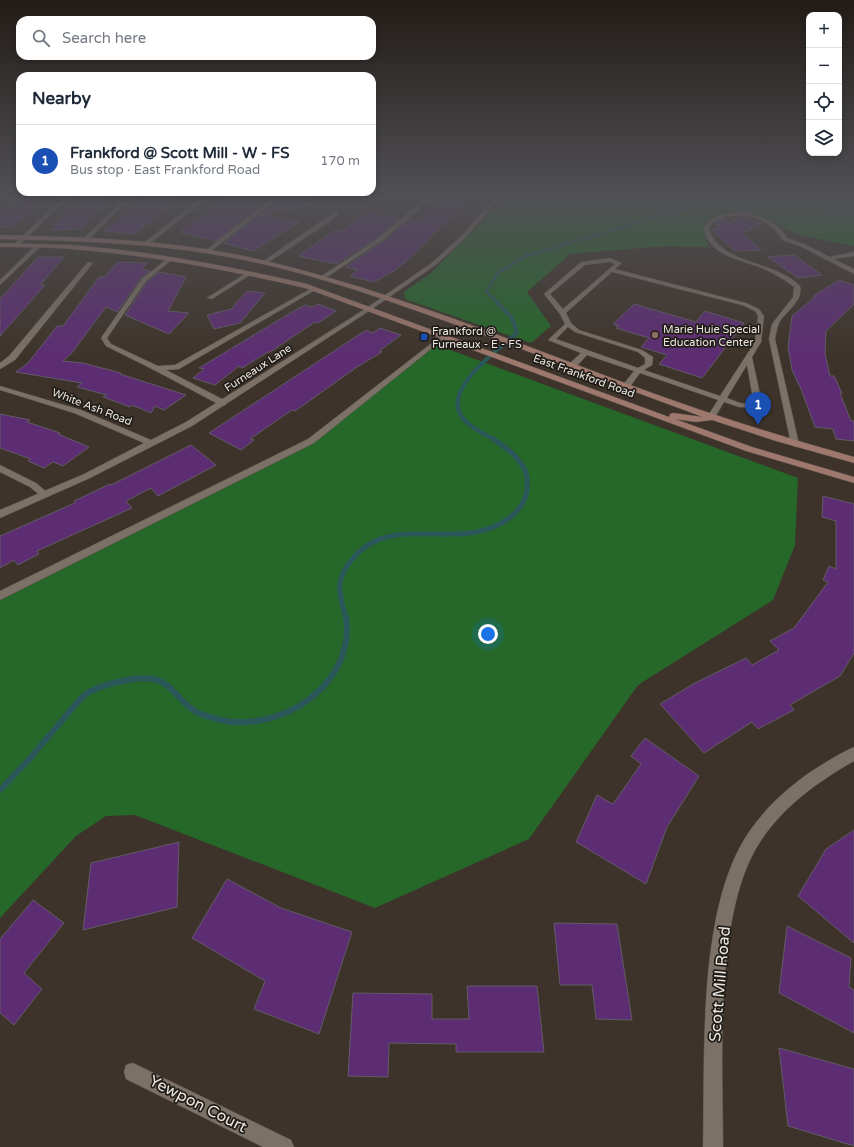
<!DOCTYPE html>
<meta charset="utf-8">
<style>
body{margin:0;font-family:"Varela Round",sans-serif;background:#f6f6f7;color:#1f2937}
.controls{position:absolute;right:12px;top:12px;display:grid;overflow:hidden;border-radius:8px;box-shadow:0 2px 6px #0003}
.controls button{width:36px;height:36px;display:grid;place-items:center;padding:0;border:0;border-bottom:1px solid #e0e1e3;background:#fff;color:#1f2937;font:20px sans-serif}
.you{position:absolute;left:488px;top:634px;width:14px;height:14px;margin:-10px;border:3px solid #fff;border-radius:50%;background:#1a73e8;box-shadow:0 0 0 6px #1a73e833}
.badge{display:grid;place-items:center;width:26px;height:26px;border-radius:50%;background:#7c3aed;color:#fff;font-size:13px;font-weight:700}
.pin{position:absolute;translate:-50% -33px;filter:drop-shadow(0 1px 2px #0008)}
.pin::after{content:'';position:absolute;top:21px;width:14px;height:12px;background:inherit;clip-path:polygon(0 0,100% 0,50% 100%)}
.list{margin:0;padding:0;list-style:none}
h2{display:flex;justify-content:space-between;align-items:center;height:52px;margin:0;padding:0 16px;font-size:17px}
h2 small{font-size:13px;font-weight:400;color:#747a83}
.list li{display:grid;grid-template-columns:26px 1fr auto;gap:12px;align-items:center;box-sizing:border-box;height:72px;padding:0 16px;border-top:1px solid #e0e1e3}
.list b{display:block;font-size:15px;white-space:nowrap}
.list p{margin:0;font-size:13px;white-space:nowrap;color:#747a83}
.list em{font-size:13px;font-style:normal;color:#747a83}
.icon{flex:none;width:22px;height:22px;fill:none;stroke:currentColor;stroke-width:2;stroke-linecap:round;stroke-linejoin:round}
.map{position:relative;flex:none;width:854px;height:1147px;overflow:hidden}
.search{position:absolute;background:#fff;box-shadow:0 2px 6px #0003;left:16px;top:16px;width:360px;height:44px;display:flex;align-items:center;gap:10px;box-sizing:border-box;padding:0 14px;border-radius:12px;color:#747a83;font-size:15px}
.panel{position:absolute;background:#fff;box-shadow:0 2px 6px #0003;left:16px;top:72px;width:360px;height:124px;border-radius:12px}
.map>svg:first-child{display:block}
.green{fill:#256829}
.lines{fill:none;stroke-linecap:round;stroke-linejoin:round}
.stream-far3{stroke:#2b575a;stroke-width:3}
.stream-far2{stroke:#2b575a;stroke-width:4}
.stream-far1{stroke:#2b575a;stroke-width:5}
.stream{stroke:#2b575a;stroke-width:6}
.building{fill:#5d2d73;stroke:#625b66}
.service-casing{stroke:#585049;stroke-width:1}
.minor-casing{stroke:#585049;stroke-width:1}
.tertiary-casing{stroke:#585049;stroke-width:1}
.secondary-casing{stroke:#585049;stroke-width:1}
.service{fill:#7c7167;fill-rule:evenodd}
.minor{fill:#7c7167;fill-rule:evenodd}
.tertiary{fill:#7c7167;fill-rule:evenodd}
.secondary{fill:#9e786c;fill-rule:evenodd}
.education-dot{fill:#8d6e63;stroke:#201c18;stroke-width:1.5}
.transit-dot{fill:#1a4fb4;stroke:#201c18;stroke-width:1.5}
.labels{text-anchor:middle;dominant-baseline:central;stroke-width:3.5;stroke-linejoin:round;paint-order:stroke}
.far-poi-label{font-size:11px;fill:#ede7e1;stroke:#201c18;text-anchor:start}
.far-street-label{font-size:11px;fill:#ede7e1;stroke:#201c18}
.near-street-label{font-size:16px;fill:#ede7e1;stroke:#201c18}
</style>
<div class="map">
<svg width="854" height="1147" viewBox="0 0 854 1147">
<rect width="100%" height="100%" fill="#3d332a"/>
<path class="green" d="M 506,197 L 854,197 L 854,246 L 799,235 L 750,211 L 722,214 L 707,221 L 703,232 L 709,247 L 665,246 L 570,254 L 527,292 L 551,326 L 531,343 L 405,299 L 404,292 L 431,273 Z
M 437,345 L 798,478 L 795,545 L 773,600 L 638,685 L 529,839 L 375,908 L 135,815 L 106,816 L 76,836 L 0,918 L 0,600 L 312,443 Z"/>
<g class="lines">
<path class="stream-far3" d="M 789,197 L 829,211 L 854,212
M 498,303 L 486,291 L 499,272 L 526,256 L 689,207 L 731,197"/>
<path class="stream-far2" d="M 495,440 C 484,434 469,427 462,417 C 441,390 499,349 517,333 L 512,318 L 497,302"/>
<path class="stream-far1" d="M 346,618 C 339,591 333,580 355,556 C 386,521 435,540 476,532 C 500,528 530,510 527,482 C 527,478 527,474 525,470 C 518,456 506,447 493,439"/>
<path class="stream" d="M 0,790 L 25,764 L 83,696 C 97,685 135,676 153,679 C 173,682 182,708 201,714 C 212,718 224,722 236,722 C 294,725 355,678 346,617"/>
</g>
<path class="building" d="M 20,197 L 46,197 L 12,227 L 0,227 L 0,215 Z
M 82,197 L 109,197 L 81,229 L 50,230 Z
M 147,197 L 180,197 L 135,234 L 104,231 Z
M 228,197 L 271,197 L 216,241 L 180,232 L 194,219 L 200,219 Z
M 280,197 L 311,197 L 311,205 L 261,214 L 299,222 L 253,251 L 224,243 Z
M 446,198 L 466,201 L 408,260 L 394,271 L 374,282 L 350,276 L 358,270 L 346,267 L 384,241 L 409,219 L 420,221 L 434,206 L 436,206 Z
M 367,212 L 400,218 L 378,237 L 336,264 L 298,256 L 335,230 L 342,231 Z
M 740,217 L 762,223 L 742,233 L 761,250 L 735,251 L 711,229 L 720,229 L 715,223 L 718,221 L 725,219 L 730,223 Z
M 794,255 L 822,275 L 798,278 L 768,257 Z
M 38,257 L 64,257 L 40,285 L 45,285 L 0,336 L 0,299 Z
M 118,262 L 147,263 L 142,269 L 150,271 L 141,278 L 117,312 L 106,307 L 71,354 L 63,361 L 83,363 L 121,373 L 120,374 L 186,395 L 164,410 L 155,406 L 151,413 L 132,405 L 130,407 L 103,397 L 107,395 L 77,387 L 82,383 L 16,372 L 28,363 L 57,326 L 63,326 L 99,277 L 104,277 Z
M 159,272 L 186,277 L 168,311 L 189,313 L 169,334 L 125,315 L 147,282 Z
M 839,280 L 854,285 L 854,304 L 826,331 L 825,354 L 830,376 L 834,376 L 842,393 L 840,393 L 851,421 L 854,421 L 854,441 L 836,439 L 833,429 L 815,427 L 801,389 L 792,370 L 788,347 L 792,316 L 815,297 L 813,296 Z
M 247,291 L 265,293 L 240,323 L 214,329 L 207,315 L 231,309 Z
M 318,304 L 336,311 L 318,323 L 315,322 L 270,352 L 268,352 L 242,368 L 239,366 L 215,385 L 193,378 L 204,369 L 199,368 L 292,312 L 305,305 L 313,307 Z
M 634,304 L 696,322 L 705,311 L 744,323 L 702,378 L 659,364 L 667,355 L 641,347 L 649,338 L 616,328 L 619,326 L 613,324 Z
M 380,328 L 401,335 L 379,351 L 382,352 L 357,367 L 295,411 L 292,410 L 250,439 L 254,440 L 241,450 L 209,433 L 366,330 L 373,333 Z
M 0,414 L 30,420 L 27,422 L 60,433 L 58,434 L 89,447 L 63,466 L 53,462 L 44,468 L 28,461 L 31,459 L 0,448 Z
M 191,445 L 216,465 L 158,496 L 151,488 L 126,501 L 132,508 L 37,551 L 39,554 L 18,565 L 14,560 L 0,568 L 0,536 L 75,503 L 74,501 L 110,484 L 111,485 Z
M 823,496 L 854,504 L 854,653 L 840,676 L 790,705 L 794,710 L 758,729 L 752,722 L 704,753 L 660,704 L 695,683 L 746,658 L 752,665 L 779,650 L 770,641 L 794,628 L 828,582 L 823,580 L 829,566 L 836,569 L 836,521 L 822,517 Z
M 645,738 L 699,776 L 667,827 L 646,884 L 576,842 L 597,795 L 613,804 L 641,764 L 631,756 Z
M 854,830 L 854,943 L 798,896 L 826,849 Z
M 179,842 L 177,907 L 83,930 L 91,863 Z
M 227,879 L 281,908 L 352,932 L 319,1034 L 254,1009 L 265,981 L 192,938 Z
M 33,900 L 64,923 L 24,973 L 42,989 L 14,1025 L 0,1013 L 0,939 Z
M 554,923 L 617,924 L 632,1020 L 596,1019 L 592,985 L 560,985 Z
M 787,926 L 851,958 L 849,987 L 854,990 L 854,1033 L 779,993 Z
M 467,986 L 537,986 L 544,1052 L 456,1052 L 456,1044 L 389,1043 L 388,1077 L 348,1076 L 353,993 L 432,994 L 432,1019 L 469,1019 Z
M 779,1048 L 854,1069 L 854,1146 L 788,1126 Z"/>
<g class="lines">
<defs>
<path id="service" d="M 1,197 L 6,197 L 0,202 L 0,198 Z
M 127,197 L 132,197 L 87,241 L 83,241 L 83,239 Z
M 274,197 L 279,197 L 209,253 L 205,253 L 205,251 Z
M 424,197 L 428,197 L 427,202 L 383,240 L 324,279 L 320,279 L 320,277 L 379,238 L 423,200 Z
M 450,197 L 471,197 L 497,201 L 495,202 Z
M 747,212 C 761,216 782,224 787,239 L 782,240 C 772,218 740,210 717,220 C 714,221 711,225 709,228 C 717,264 775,260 800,286 C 804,301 785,312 779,323 C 777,328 776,334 775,339 L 799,444 L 795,447 L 791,444 L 769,339 L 772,324 L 793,297 L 794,287 C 784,279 773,273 762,268 C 738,259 710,256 703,228 C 717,212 727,214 747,212 Z
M 36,245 L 41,246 L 0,285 L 0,280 Z
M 854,252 L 854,256 L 827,260 L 824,258 Z
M 168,258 L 173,259 L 146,281 L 107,338 L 111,344 L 158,366 L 175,365 L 312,288 L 317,289 L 196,359 L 179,369 L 166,370 L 226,401 L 226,405 L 220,405 L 154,370 L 106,346 L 101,338 L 142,279 Z
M 610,258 L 622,263 L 615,269 L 746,303 L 759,309 L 764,316 L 761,342 L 752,357 L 761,399 L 755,408 L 739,407 L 724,402 L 714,419 L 711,419 L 707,417 L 718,400 L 640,373 L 629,388 L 623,388 L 622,386 L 634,371 L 587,355 L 575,368 L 569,368 L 569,364 L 581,353 L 548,340 L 565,324 L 560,314 L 544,294 L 581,262 ZM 610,262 L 615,264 L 563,309 L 550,294 L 585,265 ZM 612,272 L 742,305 L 755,311 L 758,316 L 755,342 L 720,396 L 644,370 L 652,365 L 653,357 L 642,350 L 579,330 L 571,323 L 566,313 ZM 568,327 L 575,332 L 638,352 L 645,358 L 645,364 L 638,368 L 556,339 ZM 747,365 L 753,399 L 750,404 L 740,403 L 727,398 Z
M 441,336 L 446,337 L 314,443 L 0,600 L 0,591 L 308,439 Z
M 0,465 L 36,483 L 48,493 L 49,495 L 48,497 L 42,497 L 30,487 L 0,472 Z"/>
<path id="minor" d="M 64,197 L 69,197 L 17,247 L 13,247 L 13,245 Z
M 200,199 L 205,200 L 149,244 L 145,244 L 145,242 Z
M 336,211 L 339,213 L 332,220 L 266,264 L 262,264 L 262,262 Z
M 784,237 L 804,244 L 854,269 L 854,274 L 800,246 L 782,240 L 781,239 Z
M 88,262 L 93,263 L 15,360 L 0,369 L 0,363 L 9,356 Z
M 248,272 L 253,273 L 212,299 L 207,298 Z
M 370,306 L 374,308 L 372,309 L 192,426 L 90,478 L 0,518 L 0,510 L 84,474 L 144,443 L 74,413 L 0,390 L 0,386 L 81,410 L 151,440 L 186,422 Z
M 133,1063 L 291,1140 L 294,1147 L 263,1147 L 126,1079 L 124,1072 L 126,1065 Z"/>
<path id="tertiary" d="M 496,197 L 501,197 L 465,238 L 437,264 L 372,309 L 368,309 L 368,307 L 433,262 L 461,236 Z
M 854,747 L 854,761 C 819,781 785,805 762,839 C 713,909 723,1062 723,1147 L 703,1147 C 705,1059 698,923 741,845 C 757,816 782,792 809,773 C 823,764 838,754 854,747 Z"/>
<path id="secondary" d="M 0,235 C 89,237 179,240 266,261 C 392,291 512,341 633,386 C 706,413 779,436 854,457 L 854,463 L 776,441 L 712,420 L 696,422 L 675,419 L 752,447 L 854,477 L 854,483 L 746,451 L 305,288 C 228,270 149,255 70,249 C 47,247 23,247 0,247 L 0,243 C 23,244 47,244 70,245 C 150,251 229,266 307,284 L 669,417 L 670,414 L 673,413 L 703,417 C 618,386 534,353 448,322 C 378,297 307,272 234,258 C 157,243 78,241 0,239 Z"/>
</defs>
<use href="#service" class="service-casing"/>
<use href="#minor" class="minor-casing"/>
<use href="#tertiary" class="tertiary-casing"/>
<use href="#secondary" class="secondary-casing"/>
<use href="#service" class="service"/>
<use href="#minor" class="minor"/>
<use href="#tertiary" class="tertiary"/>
<use href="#secondary" class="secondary"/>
</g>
<linearGradient id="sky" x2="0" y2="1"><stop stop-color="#221c17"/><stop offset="0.55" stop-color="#515055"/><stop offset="1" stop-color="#515055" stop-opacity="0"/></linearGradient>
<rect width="854" height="358" fill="url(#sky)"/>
<circle class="education-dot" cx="655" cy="335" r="4"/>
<rect class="transit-dot" x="420" y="333" width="8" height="8" rx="2"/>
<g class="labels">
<g class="far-poi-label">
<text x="663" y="329">Marie Huie Special<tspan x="663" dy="13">Education Center</tspan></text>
<text x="432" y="331">Frankford @<tspan x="432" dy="13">Furneaux - E - FS</tspan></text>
</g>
<g class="far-street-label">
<text transform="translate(258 368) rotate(-33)">Furneaux Lane</text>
<text transform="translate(584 376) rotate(20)">East Frankford Road</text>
<text transform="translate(92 407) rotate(21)">White Ash Road</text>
</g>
<g class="near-street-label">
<text transform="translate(720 984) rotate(-85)">Scott Mill Road</text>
<text transform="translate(198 1104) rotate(27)">Yewpon Court</text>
</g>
</g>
</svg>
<div class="controls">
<button>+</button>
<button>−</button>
<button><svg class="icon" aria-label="locate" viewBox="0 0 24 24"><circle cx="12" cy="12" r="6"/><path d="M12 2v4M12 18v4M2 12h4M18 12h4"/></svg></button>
<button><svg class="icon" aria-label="layers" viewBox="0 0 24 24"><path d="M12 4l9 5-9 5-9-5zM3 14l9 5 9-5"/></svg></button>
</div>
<div class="you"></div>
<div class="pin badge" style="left:758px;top:425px;background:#1a4fb4">1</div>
<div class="search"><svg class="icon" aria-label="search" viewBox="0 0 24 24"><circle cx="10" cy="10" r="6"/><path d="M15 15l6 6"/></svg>Search here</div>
<section class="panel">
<h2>Nearby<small></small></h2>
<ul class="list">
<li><span class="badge" style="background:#1a4fb4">1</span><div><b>Frankford @ Scott Mill - W - FS</b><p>Bus stop · East Frankford Road</p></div><em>170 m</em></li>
</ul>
</section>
</div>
